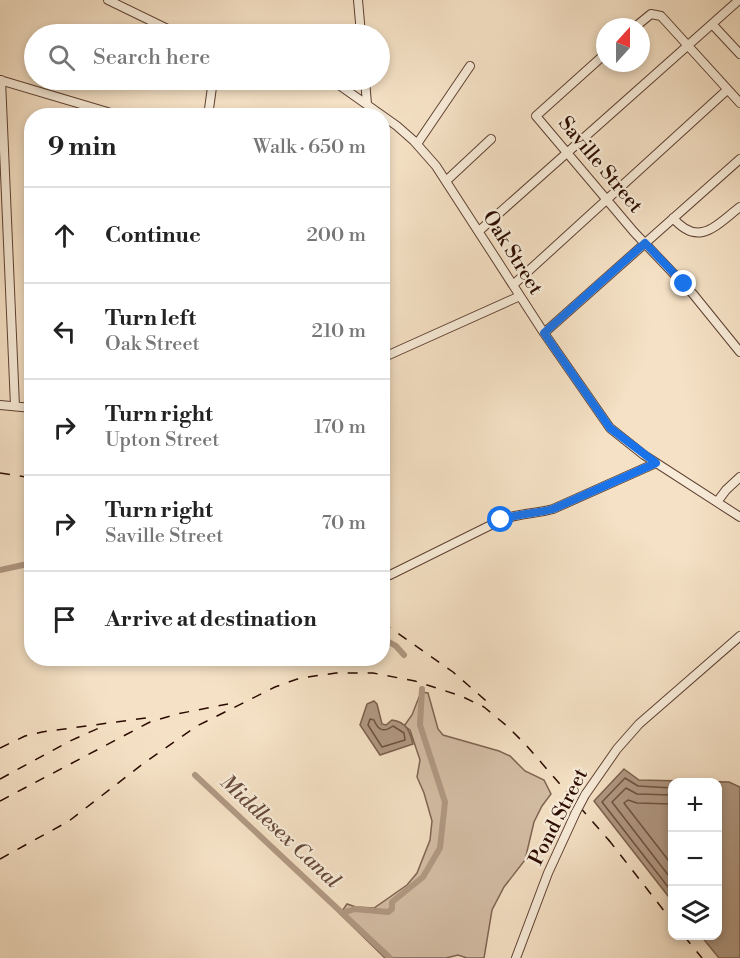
<!DOCTYPE html>
<meta charset="utf-8">
<style>
body{margin:0;font-family:"Libre Bodoni",serif;background:#f6f6f6;color:#222}
.controls{position:absolute;right:18px;bottom:18px;display:grid;overflow:hidden;border-radius:12px;box-shadow:0 3px 9px #0003}
.controls button{width:54px;height:54px;display:grid;place-items:center;padding:0;border:0;border-bottom:2px solid #e0e0e0;background:#fff;color:#222;font:30px sans-serif}
.compass{position:absolute;left:596px;top:18px;width:54px;height:54px;border-radius:50%;background:#fff;box-shadow:0 3px 9px #0003;rotate:21deg}
.stop{position:absolute;width:18px;height:18px;margin:-14px;border:4px solid #1a73e8;border-radius:50%;background:#fff}
.stop.end{background:#1a73e8;border-color:#fff;box-shadow:0 2px 6px #0008}
.list{margin:0;padding:0;list-style:none}
h2{display:flex;justify-content:space-between;align-items:center;height:78px;margin:0;padding:0 24px;font-size:26px}
h2 small{font-size:20px;font-weight:400;color:#767676}
.list li{display:grid;grid-template-columns:39px 1fr auto;gap:18px;align-items:center;box-sizing:border-box;height:96px;padding:0 24px;border-top:2px solid #e0e0e0}
.list b{display:block;font-size:22px;white-space:nowrap}
.list p{margin:0;font-size:20px;white-space:nowrap;color:#767676}
.list em{font-size:20px;font-style:normal;color:#767676}
.icon{flex:none;width:33px;height:33px;fill:none;stroke:currentColor;stroke-width:2;stroke-linecap:round;stroke-linejoin:round}
.map{position:relative;flex:none;width:740px;height:958px;overflow:hidden}
.search{position:absolute;background:#fff;box-shadow:0 3px 9px #0003;left:24px;top:24px;width:366px;height:66px;display:flex;align-items:center;gap:15px;box-sizing:border-box;padding:0 21px;border-radius:33px;color:#767676;font-size:22px}
.panel{position:absolute;background:#fff;box-shadow:0 3px 9px #0003;left:24px;top:108px;width:366px;height:558px;border-radius:24px}
.map>svg:first-child{display:block}
.green{fill:#d3bda4;stroke:#7f6452;stroke-width:1.5}
.water{fill:#b09882;stroke:#7b604e;stroke-width:1.5}
.lines{fill:none;stroke-linecap:round;stroke-linejoin:round}
.shore{stroke:#6e5242;stroke-width:1.5}
.canal{stroke:#b09882;stroke-width:6}
.minor-casing{stroke:#5e4032;stroke-width:10}
.minor{stroke:#f8ecd9;stroke-width:8}
.rail{stroke:#2b0b01;stroke-width:1.5;stroke-dasharray:10 10;stroke-linecap:butt}
.minor-bridge-casing{stroke:#5e4032;stroke-width:10;stroke-linecap:butt}
.minor-bridge{stroke:#f8ecd9;stroke-width:8}
.route{stroke:#1a73e8;stroke-width:8}
.labels{text-anchor:middle;dominant-baseline:central;stroke-width:5;stroke-linejoin:round;paint-order:stroke}
.street-label{font-size:20px;fill:#2b0b01;stroke:#f8ecd9}
.water-label{font-size:21px;font-style:italic;fill:#674a3b;stroke:#f8ecd9}
</style>
<div class="map">
<svg width="740" height="958" viewBox="0 0 740 958">
<rect width="100%" height="100%" fill="#f5e1c5"/>
<filter id="stains"><feTurbulence type="fractalNoise" baseFrequency=".00333" numOctaves="4"/><feColorMatrix values="0 0 0 0 .2 0 0 0 0 .09 0 0 0 0 .02 0 0 0 .5 -.17"/></filter>
<radialGradient id="worn" r=".72"><stop offset=".6" stop-color="#630" stop-opacity="0"/><stop offset="1" stop-color="#630" stop-opacity=".3"/></radialGradient>
<path class="green" d="M 421,692 L 428,693 L 438,729 L 443,735 L 499,751 L 510,756 L 525,771 L 544,780 L 551,794 L 542,806 L 534,822 L 525,860 L 504,887 L 492,910 L 484,958 L 467,958 L 458,955 L 446,958 L 385,958 L 340,914 L 347,904 L 356,907 L 374,908 L 407,885 L 417,873 L 430,840 L 432,821 L 424,793 L 417,777 L 420,760 L 410,730 L 404,726 L 412,715 Z"/>
<path class="water" d="M 374,701 L 377,704 L 382,724 L 386,725 L 392,720 C 407,722 410,732 413,744 L 380,755 L 360,725 L 367,704 Z
M 624,769 L 639,780 L 729,782 L 740,787 L 740,958 L 719,958 L 701,936 L 718,936 L 718,782 L 672,782 L 672,901 L 594,801 Z"/>
<g class="lines">
<path class="shore" d="M 370,719 L 374,720 C 378,730 383,733 393,726 L 404,733 L 405,740 L 382,747 L 368,725 Z
M 672,788 L 638,786 L 625,778 L 602,802 L 672,892
M 672,795 L 637,794 L 626,788 L 612,802 L 672,880
M 672,804 L 637,803 L 628,800 L 624,803 L 672,865"/>
<path class="canal" d="M 0,570 L 32,563
M 382,638 L 396,646 L 404,655
M 195,775 L 390,958
M 342,913 L 355,909 L 388,912 L 392,909 L 392,902 L 423,877 L 440,848 L 445,802 L 420,725 L 422,689"/>
<defs>
<path id="minor" d="M 108,0 L 176,33 L 229,32 L 250,34
M 358,0 L 361,34
M 712,24 L 740,54
M 635,27 L 651,14 L 661,16 L 740,103
M 605,54 L 536,116 L 634,232 L 693,294 L 740,352
M 0,80 L 121,116
M 1,80 L 15,406
M 332,80 L 397,126 L 414,141 L 436,166 L 544,333 L 610,428 L 644,455 L 740,517
M 365,80 L 367,104
M 208,116 L 213,80
M 417,144 L 470,66
M 446,181 L 491,139
M 673,218 C 699,248 716,225 740,207
M 479,231 L 739,0
M 513,285 L 727,90
M 544,333 L 740,159
M 382,358 L 520,296
M 0,405 L 32,408
M 717,502 L 726,490 L 740,477
M 382,574 L 390,575 L 501,520 C 518,513 536,514 553,509 L 656,463
M 585,795 L 617,749 L 639,724 L 740,636
M 516,958 L 548,873 L 576,812"/>
</defs>
<use href="#minor" class="minor-casing"/>
<use href="#minor" class="minor"/>
<path class="rail" d="M 0,473 L 32,478
M 382,622 L 453,672 L 492,706
M 0,748 L 25,736 L 42,732 L 153,717
M 0,779 L 70,741 L 99,728
M 0,801 L 150,722 L 177,714 L 228,704
M 608,839 L 672,921
M 0,859 L 69,821 L 144,763 L 197,726 L 275,687 L 300,678 L 336,673 L 373,673 L 415,681 L 461,696 L 484,707 L 507,726 L 526,745 L 612,844
M 684,936 L 702,958"/>
<defs>
<path id="minor-bridge" d="M 576,812 L 585,795"/>
</defs>
<use href="#minor-bridge" class="minor-bridge-casing"/>
<use href="#minor-bridge" class="minor-bridge"/>
</g>
<g class="lines">
<path class="route" d="M 501,520 C 518,513 536,514 553,509 L 656,463 L 610,428 L 544,333 L 645,243 L 684,284"/>
</g>
<g class="labels">
<g class="street-label">
<text transform="translate(600 165) rotate(50)">Saville Street</text>
<text transform="translate(512 253) rotate(58)">Oak Street</text>
<text transform="translate(559 817) rotate(-63)">Pond Street</text>
</g>
<g class="water-label">
<text transform="translate(280 832) rotate(43)">Middlesex Canal</text>
</g>
</g>
<rect width="100%" height="100%" filter="url(#stains)"/>
<rect width="100%" height="100%" fill="url(#worn)"/>
</svg>
<div class="controls">
<button>+</button>
<button>−</button>
<button><svg class="icon" aria-label="layers" viewBox="0 0 24 24"><path d="M12 4l9 5-9 5-9-5zM3 14l9 5 9-5"/></svg></button>
</div>
<svg class="compass" viewBox="-18 -18 36 36"><path d="M0-13l5 13h-10z" fill="#e53935"/><path d="M0 13l5-13h-10z" fill="#767676"/></svg>
<div class="stop" style="left:501px;top:520px"></div>
<div class="stop end" style="left:684px;top:284px"></div>
<div class="search"><svg class="icon" aria-label="search" viewBox="0 0 24 24"><circle cx="10" cy="10" r="6"/><path d="M15 15l6 6"/></svg>Search here</div>
<section class="panel">
<h2>9 min<small>Walk · 650 m</small></h2>
<ul class="list">
<li><svg class="icon" aria-label="ahead" viewBox="0 0 24 24"><path d="M12 20V5M6 11l6-6 6 6"/></svg><div><b>Continue</b></div><em>200 m</em></li>
<li><svg class="icon" aria-label="left" viewBox="0 0 24 24"><path d="M17 20v-9H6M10 6l-5 5 5 5"/></svg><div><b>Turn left</b><p>Oak Street</p></div><em>210 m</em></li>
<li><svg class="icon" aria-label="right" viewBox="0 0 24 24"><path d="M7 20v-9h11M14 6l5 5-5 5"/></svg><div><b>Turn right</b><p>Upton Street</p></div><em>170 m</em></li>
<li><svg class="icon" aria-label="right" viewBox="0 0 24 24"><path d="M7 20v-9h11M14 6l5 5-5 5"/></svg><div><b>Turn right</b><p>Saville Street</p></div><em>70 m</em></li>
<li><svg class="icon" aria-label="arrive" viewBox="0 0 24 24"><path d="M6 21V4h12l-3 4 3 4H6"/></svg><div><b>Arrive at destination</b></div></li>
</ul>
</section>
</div>
